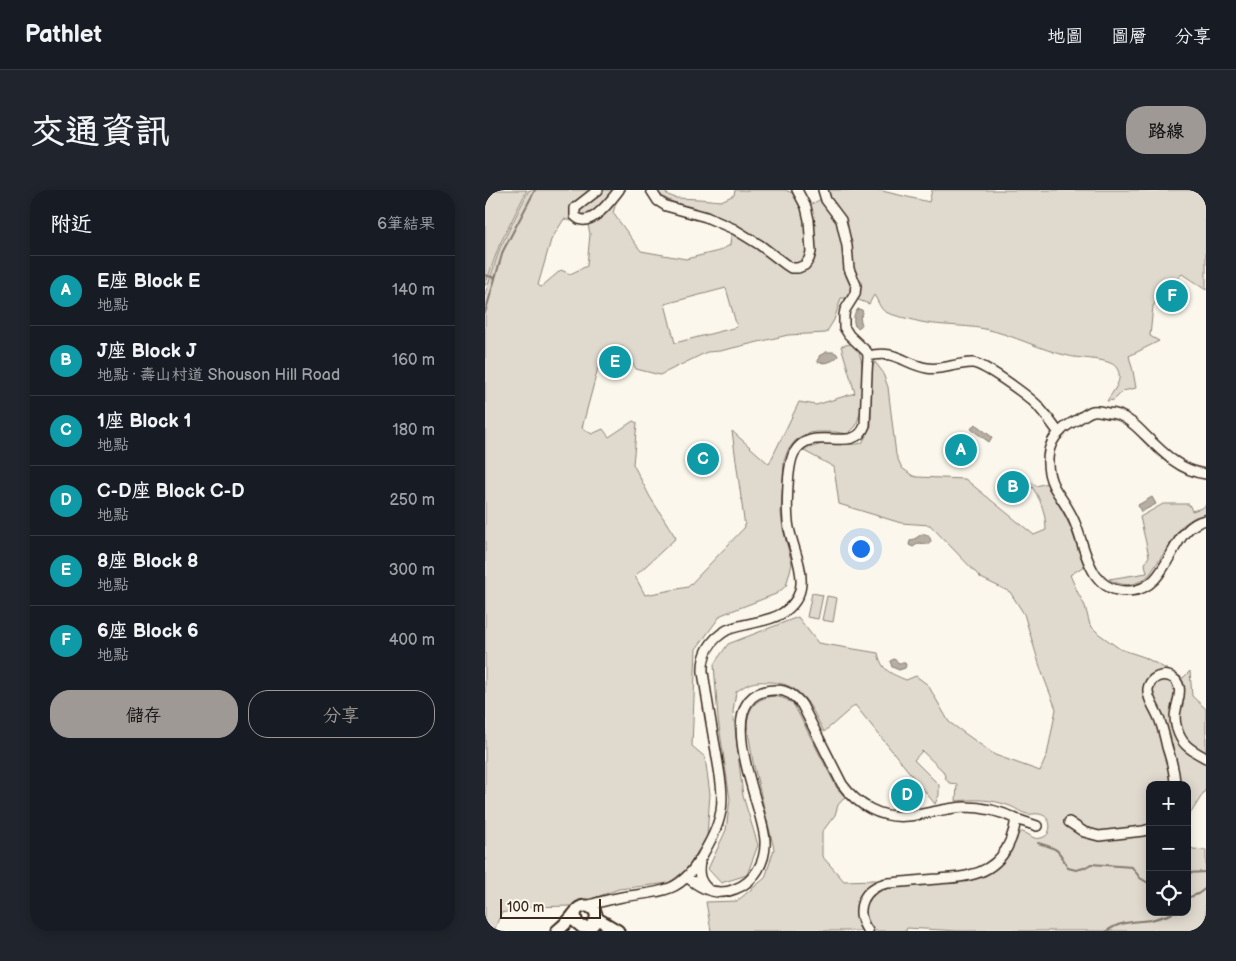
<!DOCTYPE html>
<html lang="zh-TW">
<meta charset="utf-8">
<style>
body{margin:0;font-family:"Balsamiq Sans","LXGW WenKai TC",sans-serif;background:#20242c;color:#f1f3f6}
.controls{position:absolute;right:15px;bottom:15px;display:grid;overflow:hidden;border-radius:10px;box-shadow:0 2px 12px #0003}
.controls button{width:45px;height:45px;display:grid;place-items:center;padding:0;border:0;border-bottom:1px solid #363941;background:#171b24;color:#f1f3f6;font:25px sans-serif}
.scale{position:absolute;left:15px;bottom:12px;width:101px;box-sizing:border-box;padding-left:5px;border:2px solid #3b2a1e;border-top:0;font-size:14px;line-height:18px;white-space:nowrap;color:#3b2a1e;-webkit-text-stroke:4px #fbf7ec;paint-order:stroke}
.you{position:absolute;left:375px;top:358px;width:18px;height:18px;margin:-12px;border:4px solid #fff;border-radius:50%;background:#1a73e8;box-shadow:0 0 0 8px #1a73e833}
.badge{display:grid;place-items:center;width:32px;height:32px;border-radius:50%;background:#9f9995;color:#fff;font-size:16px;font-weight:700}
.pin{position:absolute;translate:-50% -50%;border:2px solid #fff;box-shadow:0 1px 5px #0006}
.list{margin:0;padding:0;list-style:none}
h2{display:flex;justify-content:space-between;align-items:center;height:65px;margin:0;padding:0 20px;font-size:21px}
h2 small{font-size:16px;font-weight:400;color:#9ea1a6}
.list li{display:grid;grid-template-columns:32px 1fr auto;gap:15px;align-items:center;box-sizing:border-box;height:70px;padding:0 20px;border-top:1px solid #363941}
.list b{display:block;font-size:19px;white-space:nowrap}
.list p{margin:0;font-size:16px;white-space:nowrap;color:#9ea1a6}
.list em{font-size:16px;font-style:normal;color:#9ea1a6}
.actions{display:flex;gap:10px;padding:15px 20px}
.actions a{flex:1;padding:11px 0;border:1px solid #9f9995;border-radius:20px;text-align:center;font-size:18px;color:#9f9995}
.actions .main{background:#9f9995;color:#111}
.icon{flex:none;width:28px;height:28px;fill:none;stroke:currentColor;stroke-width:2;stroke-linecap:round;stroke-linejoin:round}
.map{position:relative;flex:none;width:721px;height:741px;overflow:hidden;border-radius:20px}
header{display:flex;align-items:center;gap:30px;box-sizing:border-box;height:70px;padding:0 25px;background:#171b24;border-bottom:1px solid #363941}
header strong{font-size:24px}
nav{display:flex;gap:28px;margin-inline-start:auto;font-size:18px}
.intro{display:flex;align-items:center;justify-content:space-between;box-sizing:border-box;height:120px;padding:0 30px}
h1{margin:0;font-size:35px}
.button{padding:12px 22px;border-radius:20px;background:#9f9995;color:#111;font-size:18px;font-weight:700}
main{display:flex;gap:30px;padding:0 30px}
aside{flex:1;background:#171b24;border-radius:20px;box-shadow:0 2px 12px #0003}
.map>svg:first-child{display:block}
.green{fill:#dfd9ce;stroke:#8d8276;fill-rule:evenodd}
.water{fill:#b6aea2;stroke:#85796d}
.lines{fill:none;stroke-linecap:round;stroke-linejoin:round}
.stream{stroke:#85796d;stroke-width:2}
.minor-casing{stroke:#3b2a1e;stroke-width:12}
.major-casing{stroke:#3b2a1e;stroke-width:15}
.minor{stroke:#fbf7ec;stroke-width:9}
.major{stroke:#fbf7ec;stroke-width:11}
</style>
<header>
<strong>Pathlet</strong>
<nav><a>地圖</a><a>圖層</a><a>分享</a></nav>
</header>
<div class="intro"><h1>交通資訊</h1><a class="button">路線</a></div>
<main>
<aside>
<h2>附近<small>6筆結果</small></h2>
<ul class="list">
<li><span class="badge" style="background:#0f9aa8">A</span><div><b>E座 Block E</b><p>地點</p></div><em>140 m</em></li>
<li><span class="badge" style="background:#0f9aa8">B</span><div><b>J座 Block J</b><p>地點 · 壽山村道 Shouson Hill Road</p></div><em>160 m</em></li>
<li><span class="badge" style="background:#0f9aa8">C</span><div><b>1座 Block 1</b><p>地點</p></div><em>180 m</em></li>
<li><span class="badge" style="background:#0f9aa8">D</span><div><b>C-D座 Block C-D</b><p>地點</p></div><em>250 m</em></li>
<li><span class="badge" style="background:#0f9aa8">E</span><div><b>8座 Block 8</b><p>地點</p></div><em>300 m</em></li>
<li><span class="badge" style="background:#0f9aa8">F</span><div><b>6座 Block 6</b><p>地點</p></div><em>400 m</em></li>
</ul>
<div class="actions"><a class="main">儲存</a><a>分享</a></div>
</aside>
<div class="map">
<svg width="721" height="741" viewBox="0 0 721 741">
<rect width="100%" height="100%" fill="#fbf7ec"/>
<filter id="ink" filterUnits="userSpaceOnUse"><feTurbulence type="fractalNoise" baseFrequency=".02" numOctaves="2"/><feDisplacementMap in="SourceGraphic" scale="10" xChannelSelector="R" yChannelSelector="G"/><feConvolveMatrix kernelMatrix="1 2 1 2 8 2 1 2 1" color-interpolation-filters="sRGB"/></filter>
<g filter="url(#ink)">
<path class="green" d="M 0,0 L 42,0 L 14,56 L 0,96 Z
M 44,0 L 141,0 L 132,9 L 128,23 L 156,61 L 201,69 L 234,61 L 245,55 L 246,46 L 239,30 C 231,25 223,21 214,19 C 198,14 182,14 171,0 L 179,0 L 183,5 L 191,8 L 214,9 L 236,11 L 249,5 L 250,0 L 300,0 L 318,7 L 324,15 C 332,11 340,9 343,0 L 396,0 L 397,1 L 444,12 L 447,0 L 721,0 L 721,100 L 697,84 L 677,103 L 668,116 L 665,146 L 674,151 L 644,166 L 648,181 L 651,198 L 638,201 L 629,210 L 622,211 C 628,201 640,189 631,177 C 624,168 595,169 584,166 C 555,160 529,145 500,139 C 476,134 448,137 425,129 C 419,128 403,124 399,121 C 395,118 392,109 389,105 L 384,114 L 371,109 L 356,108 L 349,130 L 341,143 L 303,145 L 235,161 L 222,162 L 175,185 L 151,179 L 137,156 L 117,163 L 97,238 L 107,244 L 118,239 L 124,247 L 148,231 L 152,233 L 148,274 L 165,307 L 191,348 L 150,386 L 160,405 L 203,397 L 260,337 L 247,241 L 284,274 L 314,212 L 331,215 L 370,203 L 356,156 L 370,153 L 374,161 L 377,174 L 376,220 L 371,236 L 363,244 L 350,242 L 331,242 L 325,243 L 315,248 L 310,251 L 303,260 L 299,271 L 296,323 L 298,339 L 307,374 L 301,396 L 291,404 L 236,425 L 211,459 L 207,556 L 220,567 L 225,604 L 222,646 L 203,678 L 184,693 L 134,699 L 87,716 L 44,717 L 16,723 L 9,741 L 0,741 L 0,104 L 15,58 ZM 79,29 L 103,35 L 105,44 L 102,76 L 85,84 L 76,80 L 56,97 L 53,95 L 66,50 ZM 241,98 L 252,137 L 190,153 L 180,114 Z
M 390,172 L 397,181 L 403,197 L 411,265 L 417,278 L 428,286 L 432,287 L 480,289 L 549,345 L 561,340 C 561,319 552,300 537,285 L 551,296 L 563,293 L 585,336 L 599,376 L 585,385 L 593,403 L 600,416 L 605,435 L 614,444 L 635,459 L 659,467 L 698,488 L 705,481 L 707,506 L 721,519 L 721,599 L 702,629 L 702,595 L 665,595 L 665,722 L 702,722 L 702,654 L 708,659 L 721,660 L 721,741 L 473,741 L 422,738 L 421,741 L 226,741 L 221,712 L 252,711 L 280,688 L 289,659 L 268,572 L 262,535 C 262,509 289,497 309,515 L 352,598 L 360,607 L 353,615 L 350,625 L 337,642 L 337,666 L 359,691 L 389,690 L 407,692 L 484,690 L 505,682 L 521,667 L 529,650 L 535,642 C 543,641 547,651 556,648 C 560,647 563,645 564,641 C 567,633 562,625 554,624 C 550,623 546,625 542,624 C 536,623 531,618 525,616 C 507,609 490,609 471,611 L 472,594 L 464,593 L 461,589 L 458,581 L 437,561 L 429,570 L 454,595 L 454,605 L 450,614 L 370,515 L 339,542 C 325,515 317,493 284,492 C 268,491 263,493 251,502 L 248,521 L 258,606 L 273,655 L 262,685 L 236,693 L 223,679 L 241,640 L 245,609 L 233,529 L 229,474 L 243,454 L 313,427 L 333,453 L 393,463 C 397,481 405,483 421,490 L 431,486 L 443,495 L 464,532 L 510,565 L 555,581 L 562,565 L 571,519 L 556,480 L 539,424 L 525,402 L 496,388 L 445,335 L 416,333 L 354,314 L 349,277 L 319,261 C 327,257 334,254 343,253 C 356,253 364,256 377,253 L 386,236 L 386,186 L 387,178 Z
M 678,314 L 704,314 L 707,321 L 717,318 L 721,315 L 721,324 L 710,327 L 697,336 L 665,384 C 653,396 638,398 624,389 L 662,383 L 660,374 L 664,366 L 655,327 Z
M 327,403 L 338,405 L 333,429 L 322,427 Z
M 342,406 L 352,408 L 348,432 L 337,430 Z"/>
<path class="water" d="M 373,119 L 377,120 L 378,123 L 375,128 L 377,135 L 373,138 L 370,136 C 368,131 368,123 373,119 Z
M 341,162 L 349,162 L 352,164 L 353,166 C 348,172 340,174 333,172 L 332,170 L 334,168 L 334,166 Z
M 490,234 L 507,247 L 504,252 L 486,239 Z
M 667,307 L 671,314 L 656,322 L 653,315 Z
M 437,344 C 441,343 445,346 446,351 L 444,354 L 440,354 L 434,353 L 428,357 L 424,355 L 425,351 L 431,348 Z
M 409,469 L 414,473 L 420,473 L 421,475 L 420,478 L 414,480 L 407,477 L 405,471 Z"/>
<g class="lines">
<path class="stream" d="M 0,85 L 10,88
M 0,123 L 18,61 L 50,0
M 553,653 C 574,659 573,659 583,678 L 591,680 L 599,678 L 606,674 L 647,677 L 655,688 L 665,694
M 702,683 L 721,682
M 702,708 L 713,704 L 721,698
M 622,741 C 635,731 651,732 666,730 C 673,728 680,726 686,724 L 688,722"/>
<defs>
<path id="minor" d="M 113,0 L 90,18 L 90,26 C 104,41 126,10 134,0
M 166,0 L 173,11 L 181,16 L 221,27 L 249,39 L 275,55 L 300,74 L 306,78 L 313,78 L 320,75 L 324,69 L 326,62 L 324,30 L 321,17 L 312,0
M 383,166 C 411,159 419,174 442,178 C 458,181 473,172 488,173 C 501,175 542,205 552,215 C 560,224 567,233 574,243
M 721,284 C 695,281 676,261 658,243 C 651,236 644,229 634,225 C 631,224 627,223 623,223 C 619,222 613,220 608,221 C 603,222 597,227 592,230 C 586,233 580,236 576,241 C 560,254 560,279 569,297 C 576,309 584,318 590,333 C 601,359 604,403 644,401 C 687,399 683,337 721,330
M 690,595 C 690,582 686,569 682,557 C 680,548 678,539 675,531 C 672,521 662,509 663,499 C 666,482 690,481 694,497 C 696,504 692,513 691,520 C 688,531 693,547 701,555 C 707,561 714,564 721,568
M 531,629 L 552,636
M 584,632 L 599,642 L 614,646 L 658,641 L 665,639
M 215,672 C 213,683 214,691 223,699
M 202,687 C 216,699 232,707 250,699 C 270,692 281,671 280,651 C 279,617 222,504 288,500 C 300,499 310,505 317,515 L 357,594 C 372,615 396,629 423,626 C 442,624 460,618 480,617 C 498,617 515,621 531,629 C 527,656 514,679 485,685 C 475,688 464,688 454,689 C 437,690 420,692 403,693 C 378,697 368,721 383,741
M 100,716 C 112,713 125,709 137,707 C 153,704 170,704 185,698 C 200,692 209,679 217,666 C 225,652 233,638 236,621 C 239,601 234,581 231,561 C 226,535 222,508 218,482 C 217,464 226,449 242,440 C 259,433 280,433 296,424 C 332,402 310,368 304,338 C 301,323 302,276 309,263 C 326,232 370,266 380,235 L 382,183 L 383,166 L 382,162 L 364,145 L 359,137 L 359,125 L 360,120 L 370,104 L 371,95 L 364,79 L 362,56 L 356,30 L 341,10 L 338,0"/>
<path id="major" d="M 111,728 L 133,741
M 72,741 C 78,736 85,730 89,724 C 92,721 91,720 94,718 C 103,712 115,721 110,731 C 108,737 103,738 97,737 L 91,732 L 90,723"/>
</defs>
<use href="#minor" class="minor-casing"/>
<use href="#major" class="major-casing"/>
<use href="#minor" class="minor"/>
<use href="#major" class="major"/>
</g>
</g>
</svg>
<div class="controls">
<button>+</button>
<button>−</button>
<button><svg class="icon" aria-label="locate" viewBox="0 0 24 24"><circle cx="12" cy="12" r="6"/><path d="M12 2v4M12 18v4M2 12h4M18 12h4"/></svg></button>
</div>
<div class="scale">100 m</div>
<div class="you"></div>
<div class="pin badge" style="left:476px;top:260px;background:#0f9aa8">A</div>
<div class="pin badge" style="left:528px;top:297px;background:#0f9aa8">B</div>
<div class="pin badge" style="left:218px;top:269px;background:#0f9aa8">C</div>
<div class="pin badge" style="left:422px;top:605px;background:#0f9aa8">D</div>
<div class="pin badge" style="left:130px;top:172px;background:#0f9aa8">E</div>
<div class="pin badge" style="left:687px;top:106px;background:#0f9aa8">F</div>
</div>
</main>
